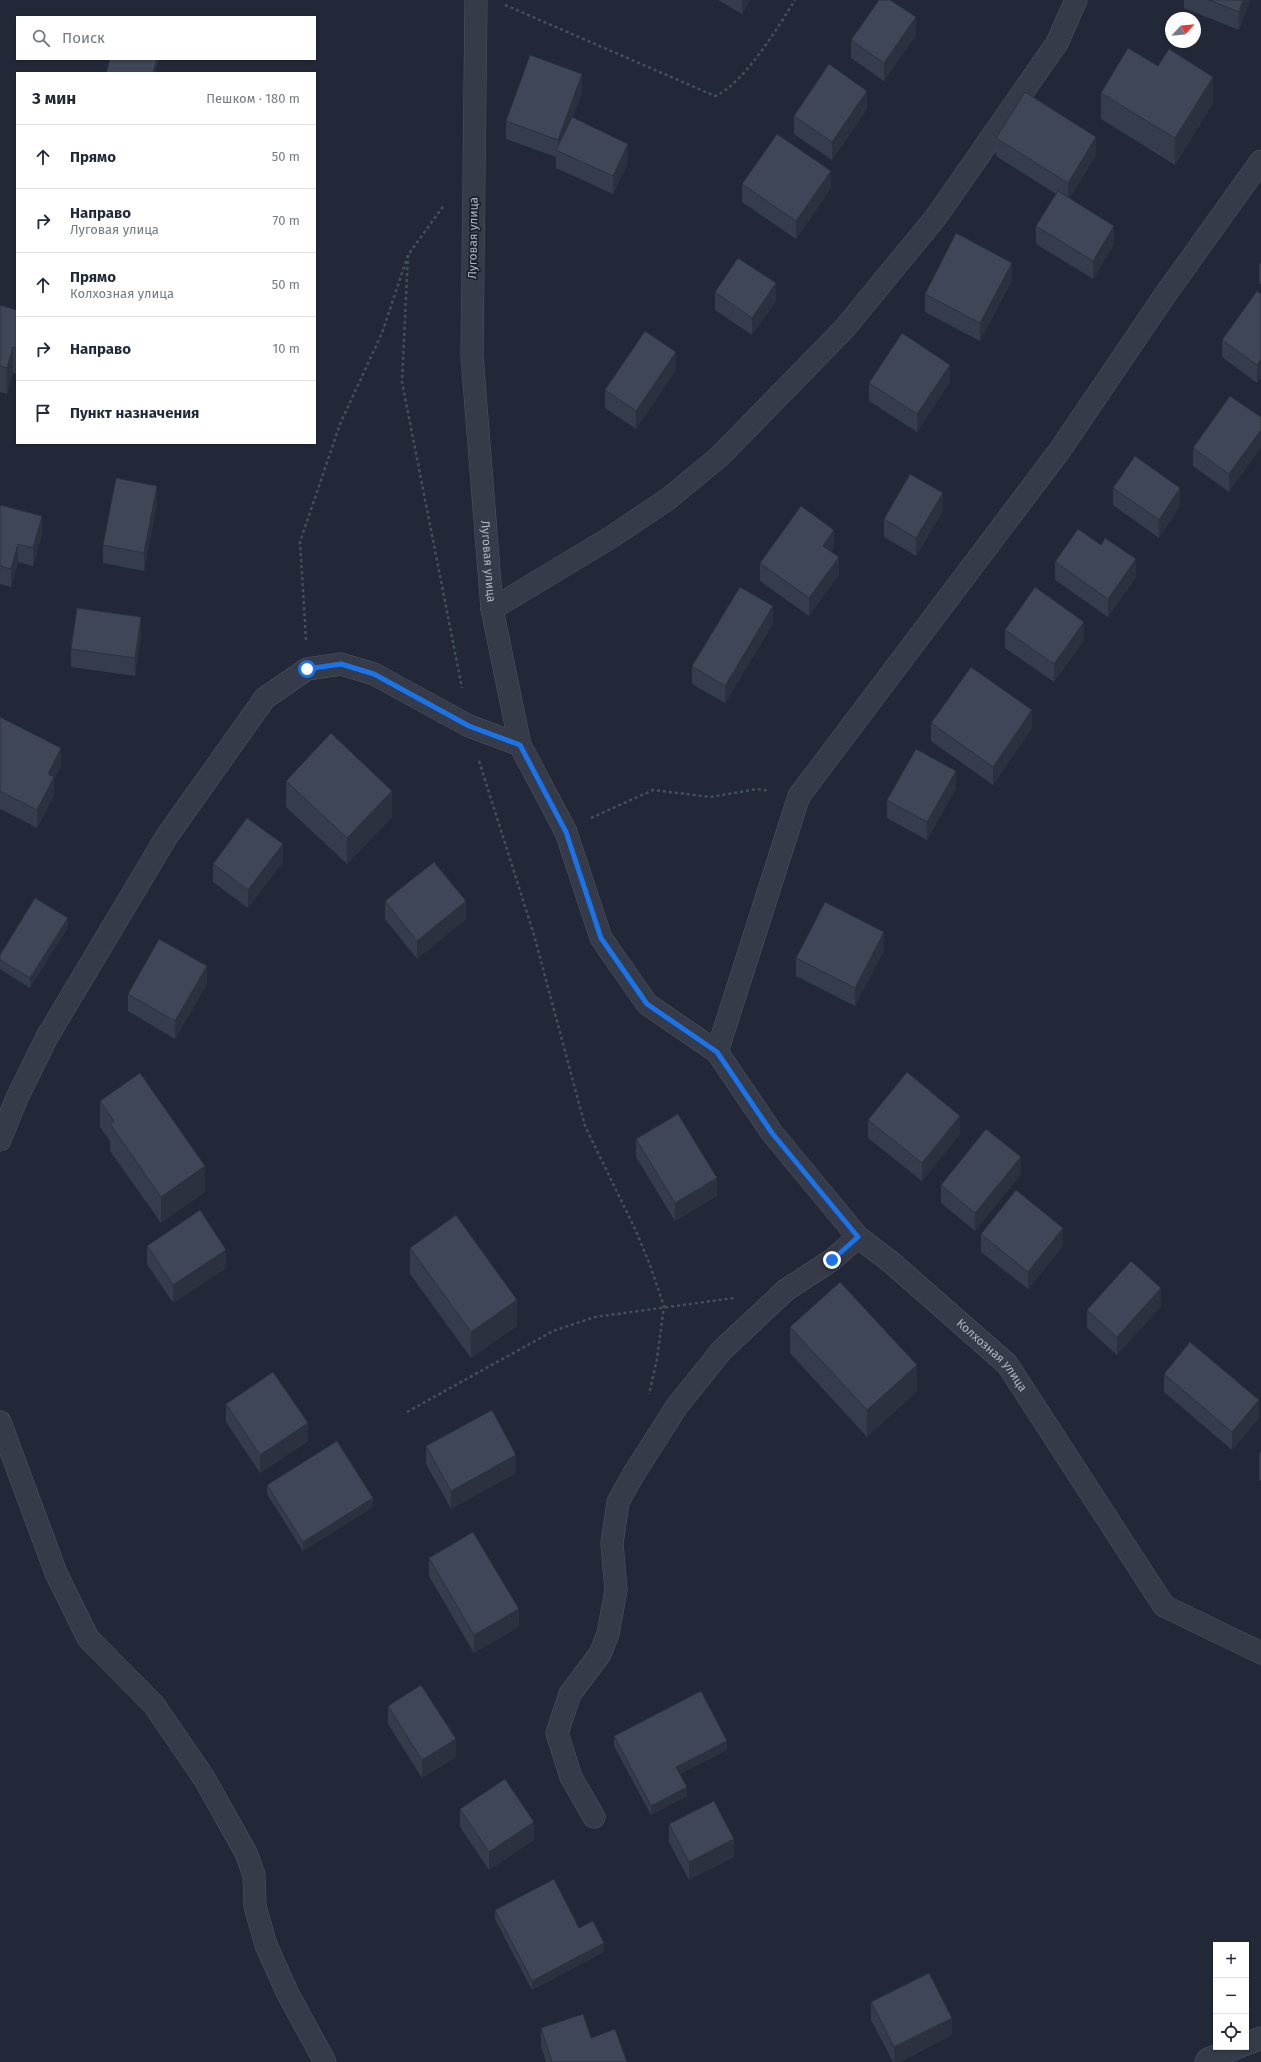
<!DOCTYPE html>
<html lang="ru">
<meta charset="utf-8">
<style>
body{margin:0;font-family:"Fira Sans",sans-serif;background:#f2f2f3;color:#1f2937}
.controls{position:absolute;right:12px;bottom:12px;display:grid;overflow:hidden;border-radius:0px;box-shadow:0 1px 3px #0004}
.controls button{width:36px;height:36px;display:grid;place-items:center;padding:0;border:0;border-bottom:1px solid #e0e1e3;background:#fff;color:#1f2937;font:20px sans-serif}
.compass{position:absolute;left:1165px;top:12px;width:36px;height:36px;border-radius:50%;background:#fff;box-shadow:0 1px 3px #0004;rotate:64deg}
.stop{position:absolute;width:12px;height:12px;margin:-9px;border:3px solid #1a73e8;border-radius:50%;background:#fff}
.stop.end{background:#1a73e8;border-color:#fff;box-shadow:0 1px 4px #0008}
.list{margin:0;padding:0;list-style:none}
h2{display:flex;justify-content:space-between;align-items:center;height:52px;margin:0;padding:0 16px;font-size:17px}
h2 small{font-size:13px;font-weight:400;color:#747a83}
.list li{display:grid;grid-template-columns:26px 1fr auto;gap:12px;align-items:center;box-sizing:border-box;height:64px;padding:0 16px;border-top:1px solid #e0e1e3}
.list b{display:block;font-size:15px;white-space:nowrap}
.list p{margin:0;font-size:13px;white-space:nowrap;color:#747a83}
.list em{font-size:13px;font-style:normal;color:#747a83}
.icon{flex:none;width:22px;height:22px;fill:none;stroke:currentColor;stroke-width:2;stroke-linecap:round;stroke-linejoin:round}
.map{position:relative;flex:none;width:1261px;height:2062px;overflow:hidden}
.search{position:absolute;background:#fff;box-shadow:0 1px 3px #0004;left:16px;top:16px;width:300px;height:44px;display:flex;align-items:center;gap:10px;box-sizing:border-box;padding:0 14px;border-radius:0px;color:#747a83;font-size:15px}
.panel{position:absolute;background:#fff;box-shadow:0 1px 3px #0004;left:16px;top:72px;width:300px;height:372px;border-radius:0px}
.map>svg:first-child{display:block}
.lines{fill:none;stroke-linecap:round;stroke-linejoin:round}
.minor-casing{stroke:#505563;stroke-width:23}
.path{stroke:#425156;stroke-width:2.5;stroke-dasharray:3 3;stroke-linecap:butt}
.minor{stroke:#353b48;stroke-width:22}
.wall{fill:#353c4c}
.shaded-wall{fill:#2b313e}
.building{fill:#3e4658;stroke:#2b313e}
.route{stroke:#1a73e8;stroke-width:5}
.labels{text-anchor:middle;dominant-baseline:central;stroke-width:3.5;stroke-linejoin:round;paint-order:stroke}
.street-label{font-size:12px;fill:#b0b5c5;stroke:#1b202d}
</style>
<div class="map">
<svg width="1261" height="2062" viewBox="0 0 1261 2062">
<rect width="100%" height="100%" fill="#222838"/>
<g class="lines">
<defs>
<g id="minor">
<path id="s1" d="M 476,0 L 472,356 L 492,609 L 520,745 L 566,832 L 601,938 L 647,1004 L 717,1052 L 772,1133 L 858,1237 L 892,1263 L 1007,1364 L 1164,1606 L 1261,1653"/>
<path d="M 492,609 L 613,536 L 668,499 L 720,456 L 844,329 L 936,217 L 1057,43 L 1076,0"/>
<path d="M 717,1052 L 799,796 L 1060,450 L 1165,295 L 1261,161"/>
<path d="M 0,1140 L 17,1098 L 47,1037 L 167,836 L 265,698 L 307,669 L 341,664 L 374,674 L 469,726 L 520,745"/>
<path d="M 0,1422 L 56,1573 L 88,1638 L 154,1705 L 204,1778 L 246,1853 L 254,1875 L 255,1906 L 266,1945 L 288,1994 L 325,2062"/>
<path d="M 594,1817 L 571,1777 L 557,1733 L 570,1694 L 600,1654 L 608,1634 L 616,1590 L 612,1543 L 618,1502 L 633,1475 L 677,1406 L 722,1350 L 786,1290 L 832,1260 L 858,1237"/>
<path d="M 1246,2044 L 1261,2038"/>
<path d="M 1206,2062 L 1208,2059 L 1239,2047"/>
</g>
</defs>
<use href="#minor" class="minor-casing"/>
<path class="path" d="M 505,5 L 715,96 C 744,84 778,27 795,0
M 408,255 L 402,382 L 462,688
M 306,640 L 300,542 L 340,424 L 382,333 L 408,255 L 444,205
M 479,761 L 534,935 L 585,1126 L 636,1231 L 650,1265 L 664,1306 L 657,1359 L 649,1394
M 591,818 L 653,790 L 711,797 L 757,789 L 769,791
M 407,1412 L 553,1331 L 595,1317 L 734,1298"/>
<use href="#minor" class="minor"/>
</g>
<path class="wall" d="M 718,0 L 750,0 L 742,14 Z
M 1184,0 L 1250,0 L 1239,30 L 1184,8 Z
M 916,35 L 884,81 L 851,58 L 851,40 Z
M 1158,66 L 1213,103 L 1175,165 L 1101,119 L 1101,93 Z
M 582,92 L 573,117 L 628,162 L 613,194 L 556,168 L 556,157 L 506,139 L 506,121 Z
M 867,109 L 832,160 L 794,134 L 794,116 Z
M 996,138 L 1096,155 L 1069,199 L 1114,244 L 1093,279 L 1036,244 L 1036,226 L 1056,194 L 996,156 Z
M 742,184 L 831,188 L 796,239 L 742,202 Z
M 1261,262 L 1261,284 L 1259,283 L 1259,265 Z
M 1012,280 L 980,341 L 925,312 L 925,294 Z
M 715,292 L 776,301 L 752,335 L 715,310 Z
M 1261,294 L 1257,383 L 1222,357 L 1222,340 Z
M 0,305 L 17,310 L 17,374 L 13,373 L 7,394 L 0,392 Z
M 676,370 L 636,429 L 605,408 L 605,390 Z
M 950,382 L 917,432 L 869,401 L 869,383 Z
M 1230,396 L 1229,492 L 1193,466 L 1193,448 Z
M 1113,488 L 1180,506 L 1159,538 L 1113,505 Z
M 157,504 L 144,571 L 103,563 L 103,545 Z
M 0,505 L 42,534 L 33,566 L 18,562 L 11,587 L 0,584 Z
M 943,511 L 916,556 L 884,537 L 884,519 Z
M 834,547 L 831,552 L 839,575 L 809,616 L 760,581 L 760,563 Z
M 1055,562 L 1136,577 L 1108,617 L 1055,580 Z
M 773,624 L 725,703 L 692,684 L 692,666 Z
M 1005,630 L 1084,640 L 1054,682 L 1005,648 Z
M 141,635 L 135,676 L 71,667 L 71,649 Z
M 0,717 L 61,766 L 54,780 L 54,795 L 37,828 L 0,809 Z
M 931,723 L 1032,728 L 993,785 L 931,741 Z
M 286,781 L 392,817 L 347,864 L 286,807 Z
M 956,788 L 927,840 L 887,818 L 887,800 Z
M 283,862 L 248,908 L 213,882 L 213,864 Z
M 385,901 L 466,919 L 417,959 L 385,919 Z
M 68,927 L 30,988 L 0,969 L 0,955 Z
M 884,950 L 855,1006 L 796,976 L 796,958 Z
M 207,984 L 175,1039 L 128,1011 L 128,994 Z
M 100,1101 L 205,1192 L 161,1223 L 110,1151 L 110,1141 L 100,1127 Z
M 868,1120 L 960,1134 L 922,1181 L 868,1138 Z
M 636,1139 L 717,1196 L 675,1221 L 636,1157 Z
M 1021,1174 L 975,1231 L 941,1203 L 941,1185 Z
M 981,1234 L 1063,1246 L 1028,1289 L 981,1252 Z
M 147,1246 L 226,1268 L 173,1303 L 147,1264 Z
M 410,1248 L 517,1326 L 471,1358 L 410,1274 Z
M 1161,1306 L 1117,1355 L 1087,1328 L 1087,1310 Z
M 790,1327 L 917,1391 L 867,1437 L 790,1353 Z
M 1164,1374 L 1259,1418 L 1232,1450 L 1164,1392 Z
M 226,1404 L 308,1441 L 260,1473 L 226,1422 Z
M 426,1446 L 516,1473 L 451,1509 L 426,1464 Z
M 1261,1451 L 1261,1481 L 1259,1480 L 1259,1454 Z
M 267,1485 L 373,1507 L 303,1551 L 267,1494 Z
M 429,1558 L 519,1627 L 474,1653 L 429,1576 Z
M 388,1706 L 456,1757 L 422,1778 L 388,1724 Z
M 614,1736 L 727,1750 L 680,1774 L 687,1796 L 651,1815 L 614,1746 Z
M 460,1809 L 534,1840 L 489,1870 L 460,1827 Z
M 669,1824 L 734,1857 L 689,1880 L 669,1842 Z
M 495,1910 L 579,1928 L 604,1952 L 532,1990 L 495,1919 Z
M 871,2002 L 952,2035 L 900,2062 L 893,2062 L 871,2020 Z
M 541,2028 L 591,2038 L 627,2062 L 546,2062 L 541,2046 Z"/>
<path class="shaded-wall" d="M 742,0 L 750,0 L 742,14 Z
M 1243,0 L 1250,0 L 1239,30 L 1239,12 Z
M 916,17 L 916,35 L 884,81 L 884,63 Z
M 157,59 L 160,59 L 155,73 L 153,73 Z
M 582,74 L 582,92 L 560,152 L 558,150 L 558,140 Z
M 1213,77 L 1213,103 L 1175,165 L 1175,138 Z
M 867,91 L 867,109 L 832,160 L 832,142 Z
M 1096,137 L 1096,155 L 1068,201 L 1068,183 Z
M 628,144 L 628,162 L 613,194 L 613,176 Z
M 831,171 L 831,188 L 796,239 L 796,221 Z
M 1114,226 L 1114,244 L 1093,279 L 1093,261 Z
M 1012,263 L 1012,280 L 980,341 L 980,323 Z
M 776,283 L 776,301 L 752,335 L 752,318 Z
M 13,347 L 13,373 L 7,394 L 7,368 Z
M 676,352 L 676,370 L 636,429 L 636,411 Z
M 1261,359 L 1261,377 L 1257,383 L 1257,365 Z
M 950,365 L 950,382 L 917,432 L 917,414 Z
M 1261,430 L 1261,448 L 1229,492 L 1229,474 Z
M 157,486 L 157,504 L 144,571 L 144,553 Z
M 1180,488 L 1180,506 L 1159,538 L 1159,520 Z
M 943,493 L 943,511 L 916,556 L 916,538 Z
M 42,516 L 42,534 L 33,566 L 33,548 Z
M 834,530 L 834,547 L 823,563 L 823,546 Z
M 18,544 L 18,562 L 11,587 L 11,569 Z
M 839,557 L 839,575 L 809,616 L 809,598 Z
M 1136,559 L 1136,577 L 1108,617 L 1108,599 Z
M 773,606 L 773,624 L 725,703 L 725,686 Z
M 141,617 L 141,635 L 135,676 L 135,658 Z
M 1084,622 L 1084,640 L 1054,682 L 1054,664 Z
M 1032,710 L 1032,728 L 993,785 L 993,767 Z
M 61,748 L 61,766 L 54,780 L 54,795 L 37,828 L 37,810 L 48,774 Z
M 956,771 L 956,788 L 927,840 L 927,822 Z
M 392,791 L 392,817 L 347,864 L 347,838 Z
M 283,844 L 283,862 L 248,908 L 248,890 Z
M 466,901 L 466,919 L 417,959 L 417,941 Z
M 68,918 L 68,927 L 30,988 L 30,978 Z
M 884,932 L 884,950 L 855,1006 L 855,988 Z
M 207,966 L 207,984 L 175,1039 L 175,1021 Z
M 960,1116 L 960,1134 L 922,1181 L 922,1163 Z
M 1021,1157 L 1021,1174 L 975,1231 L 975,1213 Z
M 205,1166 L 205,1192 L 161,1223 L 161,1197 Z
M 717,1178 L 717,1196 L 675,1221 L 675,1203 Z
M 1063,1228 L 1063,1246 L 1028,1289 L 1028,1272 Z
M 226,1250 L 226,1268 L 173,1303 L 173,1285 Z
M 1161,1288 L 1161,1306 L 1117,1355 L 1117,1337 Z
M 517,1300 L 517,1326 L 471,1358 L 471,1332 Z
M 917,1365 L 917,1391 L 867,1437 L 867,1410 Z
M 1259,1400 L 1259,1418 L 1232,1450 L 1232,1432 Z
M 308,1423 L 308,1441 L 260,1473 L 260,1455 Z
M 516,1455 L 516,1473 L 451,1509 L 451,1491 Z
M 373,1498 L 373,1507 L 303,1551 L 303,1542 Z
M 519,1609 L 519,1627 L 474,1653 L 474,1635 Z
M 456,1739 L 456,1757 L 422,1778 L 422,1760 Z
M 727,1741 L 727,1750 L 676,1776 L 676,1767 Z
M 687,1787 L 687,1796 L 651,1815 L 651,1806 Z
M 534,1822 L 534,1840 L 489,1870 L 489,1852 Z
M 734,1839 L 734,1857 L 689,1880 L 689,1862 Z
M 604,1943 L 604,1952 L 532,1990 L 532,1981 Z
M 952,2018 L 952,2035 L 900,2062 L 894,2062 L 894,2047 Z"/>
<path class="building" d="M 879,0 L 890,0 L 916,17 L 884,63 L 851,40 Z
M 1209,0 L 1243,0 L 1239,12 Z
M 1128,48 L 1158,66 L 1169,49 L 1213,77 L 1175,138 L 1101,93 Z
M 530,55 L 582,74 L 558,140 L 506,121 Z
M 110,59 L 157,59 L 153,73 L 106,73 Z
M 829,64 L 867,91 L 832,142 L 794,116 Z
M 1025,92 L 1096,137 L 1068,183 L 996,138 Z
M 572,117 L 628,144 L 613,176 L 556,150 Z
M 777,134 L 831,171 L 796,221 L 742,184 Z
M 1058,191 L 1114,226 L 1093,261 L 1036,226 Z
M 956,233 L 1012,263 L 980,323 L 925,294 Z
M 738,258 L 776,283 L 752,318 L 715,292 Z
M 1257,291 L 1261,294 L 1261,359 L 1257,365 L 1222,340 Z
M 0,305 L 17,310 L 17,348 L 13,347 L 7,368 L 0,366 Z
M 645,331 L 676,352 L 636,411 L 605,390 Z
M 902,333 L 950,365 L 917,414 L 869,383 Z
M 1230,396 L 1261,417 L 1261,430 L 1229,474 L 1193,448 Z
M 1135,456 L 1180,488 L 1159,520 L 1113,488 Z
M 910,474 L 943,493 L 916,538 L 884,519 Z
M 116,478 L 157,486 L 144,553 L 103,545 Z
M 0,505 L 42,516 L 33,548 L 18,544 L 11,569 L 0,566 Z
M 801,506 L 834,530 L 823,546 L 839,557 L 809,598 L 760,563 Z
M 1078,529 L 1101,545 L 1105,538 L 1136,559 L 1108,599 L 1055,562 Z
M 740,587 L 773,606 L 725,686 L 692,666 Z
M 1035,587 L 1084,622 L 1054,664 L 1005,630 Z
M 77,608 L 141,617 L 135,658 L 71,649 Z
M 971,667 L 1032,710 L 993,767 L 931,723 Z
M 0,717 L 61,748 L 48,774 L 54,777 L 37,810 L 0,791 Z
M 331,733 L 392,791 L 347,838 L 286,781 Z
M 916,749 L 956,771 L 927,822 L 887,800 Z
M 247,818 L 283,844 L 248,890 L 213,864 Z
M 434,862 L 466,901 L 417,941 L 385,901 Z
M 35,898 L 68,918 L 30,978 L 0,960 L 0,955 Z
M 825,902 L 884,932 L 855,988 L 796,958 Z
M 159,939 L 207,966 L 175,1021 L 128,994 Z
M 907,1072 L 960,1116 L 922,1163 L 868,1120 Z
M 140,1073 L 205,1166 L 161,1197 L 110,1124 L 114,1121 L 100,1101 Z
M 678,1114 L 717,1178 L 675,1203 L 636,1139 Z
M 986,1129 L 1021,1157 L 975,1213 L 941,1185 Z
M 1016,1190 L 1063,1228 L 1028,1272 L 981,1234 Z
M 200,1210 L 226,1250 L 173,1285 L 147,1246 Z
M 456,1215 L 517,1300 L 471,1332 L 410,1248 Z
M 1131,1261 L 1161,1288 L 1117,1337 L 1087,1310 Z
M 840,1282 L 917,1365 L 867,1410 L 790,1327 Z
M 1190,1342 L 1259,1400 L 1232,1432 L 1164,1374 Z
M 273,1372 L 308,1423 L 260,1455 L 226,1404 Z
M 492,1410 L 516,1455 L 451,1491 L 426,1446 Z
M 337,1441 L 373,1498 L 303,1542 L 267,1485 Z
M 473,1532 L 519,1609 L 474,1635 L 429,1558 Z
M 421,1685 L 456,1739 L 422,1760 L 388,1706 Z
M 701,1691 L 727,1741 L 676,1767 L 687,1787 L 651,1806 L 614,1736 Z
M 505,1779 L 534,1822 L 489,1852 L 460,1809 Z
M 714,1801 L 734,1839 L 689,1862 L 669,1824 Z
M 554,1879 L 579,1928 L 593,1921 L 604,1943 L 532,1981 L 495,1910 Z
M 929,1973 L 952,2018 L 894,2047 L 871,2002 Z
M 583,2014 L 591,2038 L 615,2029 L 627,2062 L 552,2062 L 541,2028 Z"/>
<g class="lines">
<path class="route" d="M 307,669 L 341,664 L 374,674 L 469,726 L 520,745 L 566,832 L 601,938 L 647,1004 L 717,1052 L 772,1133 L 858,1237 L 832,1260"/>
</g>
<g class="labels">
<g class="street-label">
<text transform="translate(473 238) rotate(-89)">Луговая улица</text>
<text stroke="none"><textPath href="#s1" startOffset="562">Луговая улица</textPath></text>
<text stroke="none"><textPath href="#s1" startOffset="1536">Колхозная улица</textPath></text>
</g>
</g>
</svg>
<div class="controls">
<button>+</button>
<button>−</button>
<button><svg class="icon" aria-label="locate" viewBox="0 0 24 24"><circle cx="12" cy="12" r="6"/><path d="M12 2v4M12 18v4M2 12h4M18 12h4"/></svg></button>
</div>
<svg class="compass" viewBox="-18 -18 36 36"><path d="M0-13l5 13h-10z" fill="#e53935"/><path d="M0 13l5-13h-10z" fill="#747a83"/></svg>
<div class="stop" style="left:307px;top:669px"></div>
<div class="stop end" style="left:832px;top:1260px"></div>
<div class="search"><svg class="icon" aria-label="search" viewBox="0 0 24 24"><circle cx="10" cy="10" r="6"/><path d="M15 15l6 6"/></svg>Поиск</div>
<section class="panel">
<h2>3 мин<small>Пешком · 180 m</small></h2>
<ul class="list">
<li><svg class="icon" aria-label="ahead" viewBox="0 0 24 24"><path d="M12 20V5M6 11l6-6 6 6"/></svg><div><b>Прямо</b></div><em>50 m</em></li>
<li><svg class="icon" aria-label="right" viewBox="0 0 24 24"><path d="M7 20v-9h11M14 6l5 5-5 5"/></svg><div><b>Направо</b><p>Луговая улица</p></div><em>70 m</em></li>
<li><svg class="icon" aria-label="ahead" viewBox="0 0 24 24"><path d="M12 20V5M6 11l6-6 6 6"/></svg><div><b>Прямо</b><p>Колхозная улица</p></div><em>50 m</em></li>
<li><svg class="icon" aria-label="right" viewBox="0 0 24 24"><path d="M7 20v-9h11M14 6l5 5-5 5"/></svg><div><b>Направо</b></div><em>10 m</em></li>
<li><svg class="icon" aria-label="arrive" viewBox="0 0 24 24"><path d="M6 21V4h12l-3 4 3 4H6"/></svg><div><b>Пункт назначения</b></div></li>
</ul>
</section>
</div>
